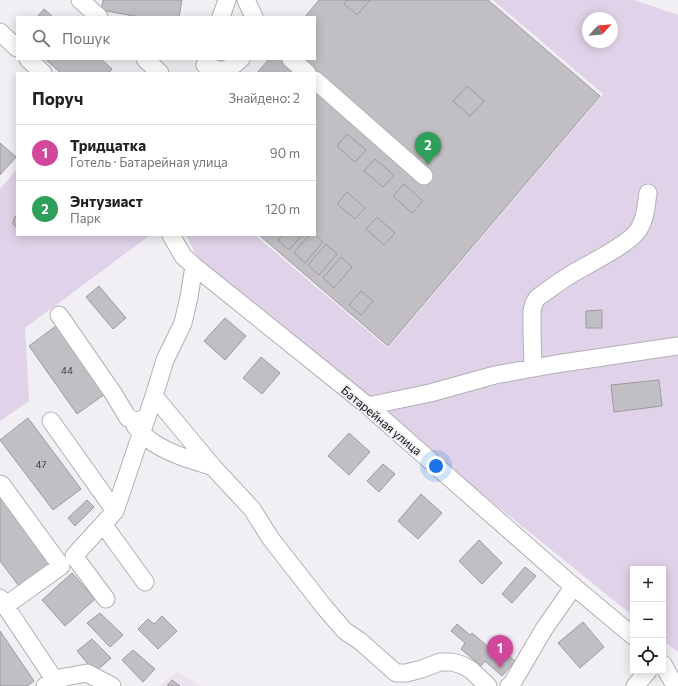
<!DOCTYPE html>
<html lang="uk">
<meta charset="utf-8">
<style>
body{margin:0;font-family:Commissioner,sans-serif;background:#f2f2f2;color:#222}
.controls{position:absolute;right:12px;bottom:12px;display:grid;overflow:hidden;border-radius:0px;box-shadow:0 2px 10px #0003}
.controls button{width:36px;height:36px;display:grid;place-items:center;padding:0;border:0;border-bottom:1px solid #e0e0e0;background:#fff;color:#222;font:20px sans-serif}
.compass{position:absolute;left:582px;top:12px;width:36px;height:36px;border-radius:50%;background:#fff;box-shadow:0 2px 10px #0003;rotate:64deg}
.you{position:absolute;left:436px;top:466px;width:14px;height:14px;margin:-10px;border:3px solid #fff;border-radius:50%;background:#1a73e8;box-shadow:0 0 0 6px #1a73e833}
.badge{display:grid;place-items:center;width:26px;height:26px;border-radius:50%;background:#b45309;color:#fff;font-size:13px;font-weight:700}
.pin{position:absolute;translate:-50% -33px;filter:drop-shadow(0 1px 2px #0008)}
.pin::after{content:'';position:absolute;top:21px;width:14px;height:12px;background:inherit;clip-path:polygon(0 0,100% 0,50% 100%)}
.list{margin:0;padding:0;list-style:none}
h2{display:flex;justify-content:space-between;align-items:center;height:52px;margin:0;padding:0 16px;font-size:17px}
h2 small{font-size:13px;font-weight:400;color:#767676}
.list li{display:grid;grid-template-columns:26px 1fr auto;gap:12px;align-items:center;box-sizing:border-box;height:56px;padding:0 16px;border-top:1px solid #e0e0e0}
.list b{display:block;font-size:15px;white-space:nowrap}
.list p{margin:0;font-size:13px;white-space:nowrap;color:#767676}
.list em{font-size:13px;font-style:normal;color:#767676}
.icon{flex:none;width:22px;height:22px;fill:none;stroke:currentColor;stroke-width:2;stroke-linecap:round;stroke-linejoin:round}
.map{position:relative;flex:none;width:678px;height:686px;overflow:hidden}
.search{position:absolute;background:#fff;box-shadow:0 2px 10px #0003;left:16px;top:16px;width:300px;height:44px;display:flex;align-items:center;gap:10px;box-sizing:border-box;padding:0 14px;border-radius:0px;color:#767676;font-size:15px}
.panel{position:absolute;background:#fff;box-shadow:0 2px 10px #0003;left:16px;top:72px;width:300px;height:164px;border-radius:0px}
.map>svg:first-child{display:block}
.built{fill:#ebe4f0}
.green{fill:#e0d2e8;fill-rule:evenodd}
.building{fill:#c2bfc4;stroke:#9d9a9f}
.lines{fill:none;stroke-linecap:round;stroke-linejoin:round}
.minor-casing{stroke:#b3b0b5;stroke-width:19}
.minor{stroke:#fff;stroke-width:17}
.labels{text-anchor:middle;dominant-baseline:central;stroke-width:3.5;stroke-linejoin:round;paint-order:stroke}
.number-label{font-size:10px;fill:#3a393b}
.street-label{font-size:12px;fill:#0d0c0d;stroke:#f2eff4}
</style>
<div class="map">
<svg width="678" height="686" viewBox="0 0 678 686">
<rect width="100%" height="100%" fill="#f2eff4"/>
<path class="built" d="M 177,672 L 202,686 L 159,686 Z"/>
<path class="green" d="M 493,0 L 634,0 L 678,15 L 678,652 L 663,640 L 663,569 L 633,569 L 633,616 L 202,267 L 186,235 L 255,235 L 388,348 L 603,94 ZM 588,18 L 612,18 L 612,42 L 588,42 Z
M 17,169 L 17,235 L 149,236 L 25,328 L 29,401 L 0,421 L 0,189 Z"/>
<path class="building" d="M 103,0 L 182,0 L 179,17 L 139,17 L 101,10 Z
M 319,0 L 488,0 L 600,96 L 388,346 L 259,235 L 315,235 L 315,73 L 257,73 L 269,59 L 315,59 L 315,17 L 305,17 Z
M 347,0 L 370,0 L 357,15 L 344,4 Z
M 44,9 L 53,17 L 37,17 Z
M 45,59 L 101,59 L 112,69 L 109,73 L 61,73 Z
M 467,86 L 484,101 L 470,116 L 453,101 Z
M 347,134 L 366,150 L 355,162 L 337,146 Z
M 0,143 L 16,157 L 0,175 Z
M 375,159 L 394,175 L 383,187 L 364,171 Z
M 404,184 L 423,201 L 412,213 L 393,196 Z
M 347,192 L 365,208 L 355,219 L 337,204 Z
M 17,215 L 17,228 L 14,225 L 13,223 L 14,218 Z
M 377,217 L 395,233 L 384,245 L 366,229 Z
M 282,235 L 302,235 L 289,250 L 278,240 Z
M 309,235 L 315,235 L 323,242 L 305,263 L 294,253 Z
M 326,244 L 337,254 L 319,275 L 308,265 Z
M 341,257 L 352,267 L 334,288 L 323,278 Z
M 99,286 L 126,318 L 113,329 L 86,297 Z
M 361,291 L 373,301 L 361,315 L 349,305 Z
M 602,310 L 602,328 L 586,328 L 586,311 Z
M 225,318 L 246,336 L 225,360 L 204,341 Z
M 56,326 L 105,394 L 77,414 L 29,346 Z
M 261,357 L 280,373 L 262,394 L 243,378 Z
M 659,380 L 662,406 L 614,412 L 611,385 Z
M 28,418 L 81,489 L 53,510 L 0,440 Z
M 349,433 L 370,452 L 349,475 L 328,456 Z
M 383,464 L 395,474 L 379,492 L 367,481 Z
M 421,494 L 442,513 L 418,539 L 398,521 Z
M 0,496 L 50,564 L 19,586 L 0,561 Z
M 87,500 L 94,507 L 75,526 L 68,518 Z
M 479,540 L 502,563 L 482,584 L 459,561 Z
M 525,567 L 536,576 L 512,603 L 502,594 Z
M 72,573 L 95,599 L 65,626 L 42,600 Z
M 100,613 L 123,635 L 110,647 L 87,623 Z
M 162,616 L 177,631 L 158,649 L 138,629 L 148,619 L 154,624 Z
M 583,622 L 604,647 L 580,668 L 558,643 Z
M 457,624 L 470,635 L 472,633 L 492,650 L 497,646 L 515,661 L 502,676 L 485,661 L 481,666 L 461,649 L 465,643 L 451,631 Z
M 0,631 L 34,681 L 27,686 L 0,686 Z
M 92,639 L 111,658 L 95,672 L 77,651 Z
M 133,650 L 155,669 L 143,682 L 122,660 Z
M 172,680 L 180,686 L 167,686 Z"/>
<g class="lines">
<defs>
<path id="minor" d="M 80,0 L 99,17
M 246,0 L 254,17
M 221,17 L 227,0
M 0,32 L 17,48
M 28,59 L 43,73
M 145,59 L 160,73
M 291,59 L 307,73
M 205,65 C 224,73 225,72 241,59
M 315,80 L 424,176
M 171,235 L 183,256 L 194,266 L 368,406 L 566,580 L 633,636
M 194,266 L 189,297 L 183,323 L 165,360 L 154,396 L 213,467 L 252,509 L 271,539 L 325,608 L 345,631 L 360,641 L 396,673 L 406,673 L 422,669 L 440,662 L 452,662 L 462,665 L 471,670 L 488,686
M 59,315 L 113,393 L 128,418 L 137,421 L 147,417
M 533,368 L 532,333 L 532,311 L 534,303 L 537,298 C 548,290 559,282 570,275 C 588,264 629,245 639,229 C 646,218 646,205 648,193
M 368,406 L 430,393 L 495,375 L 556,364 L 678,346
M 51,421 L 115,511
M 135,426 C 141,432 147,439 154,443 C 172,455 193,460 213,467
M 0,484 L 2,485 L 61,566 L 5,606
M 103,524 L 145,582
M 0,598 L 54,679 L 58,686
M 106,599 L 74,556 L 115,511 L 154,396
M 663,664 L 675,686
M 45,686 L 54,679 L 87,673 L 112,686
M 509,686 L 511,685 L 517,675 L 544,629 L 574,586
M 635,686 L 648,671"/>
</defs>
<use href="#minor" class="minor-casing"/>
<use href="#minor" class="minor"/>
</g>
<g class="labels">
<g class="number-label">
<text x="67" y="370">44</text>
<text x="41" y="464">47</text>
</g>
<g class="street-label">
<text transform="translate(382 420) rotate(40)">Батарейная улица</text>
</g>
</g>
</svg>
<div class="controls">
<button>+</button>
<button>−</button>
<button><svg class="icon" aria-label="locate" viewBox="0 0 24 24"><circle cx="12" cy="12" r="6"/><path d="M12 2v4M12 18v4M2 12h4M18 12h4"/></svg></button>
</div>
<svg class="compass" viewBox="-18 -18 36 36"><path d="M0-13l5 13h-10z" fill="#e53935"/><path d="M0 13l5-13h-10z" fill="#767676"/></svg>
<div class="you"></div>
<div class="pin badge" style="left:500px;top:668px;background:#d1479c">1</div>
<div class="pin badge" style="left:428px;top:165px;background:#2e9e5b">2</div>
<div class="search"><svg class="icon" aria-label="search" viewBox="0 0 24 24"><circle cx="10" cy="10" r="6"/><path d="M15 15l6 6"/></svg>Пошук</div>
<section class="panel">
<h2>Поруч<small>Знайдено: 2</small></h2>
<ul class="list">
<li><span class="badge" style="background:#d1479c">1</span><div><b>Тридцатка</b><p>Готель · Батарейная улица</p></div><em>90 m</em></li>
<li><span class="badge" style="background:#2e9e5b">2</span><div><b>Энтузиаст</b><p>Парк</p></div><em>120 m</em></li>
</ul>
</section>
</div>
